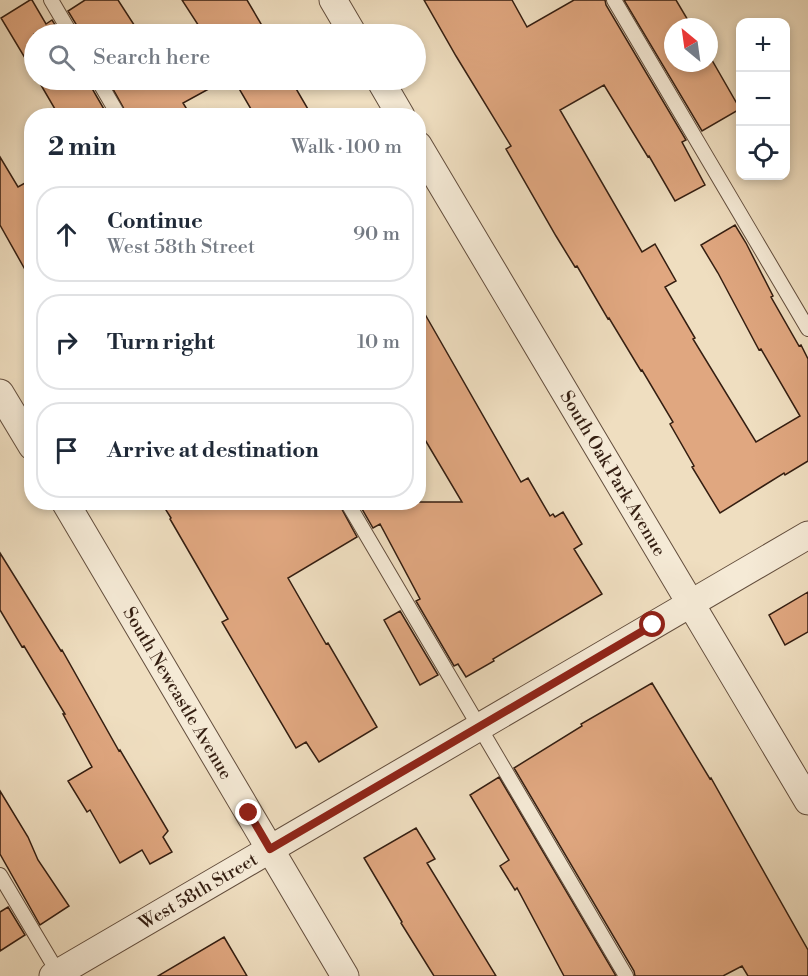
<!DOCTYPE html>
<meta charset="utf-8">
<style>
body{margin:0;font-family:"Libre Bodoni",serif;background:#f6f6f7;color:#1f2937}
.controls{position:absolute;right:18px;top:18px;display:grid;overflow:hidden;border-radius:12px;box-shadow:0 3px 9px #0003}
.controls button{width:54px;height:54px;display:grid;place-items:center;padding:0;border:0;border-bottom:2px solid #e0e1e3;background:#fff;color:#1f2937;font:30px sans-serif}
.compass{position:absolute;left:664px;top:18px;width:54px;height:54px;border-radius:50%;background:#fff;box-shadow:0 3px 9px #0003;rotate:331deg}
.stop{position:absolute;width:18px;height:18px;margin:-14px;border:4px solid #8f2418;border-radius:50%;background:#fff}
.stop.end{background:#8f2418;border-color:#fff;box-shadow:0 2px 6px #0008}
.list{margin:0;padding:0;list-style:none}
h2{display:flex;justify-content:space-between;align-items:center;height:78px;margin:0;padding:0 24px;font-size:26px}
h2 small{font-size:20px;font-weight:400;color:#747a83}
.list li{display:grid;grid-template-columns:39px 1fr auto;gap:18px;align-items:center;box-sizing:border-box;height:96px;margin:0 12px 12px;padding:0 12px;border:2px solid #e0e1e3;border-radius:24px}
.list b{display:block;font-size:22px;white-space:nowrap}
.list p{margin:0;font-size:20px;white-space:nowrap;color:#747a83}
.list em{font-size:20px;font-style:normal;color:#747a83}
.icon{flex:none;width:33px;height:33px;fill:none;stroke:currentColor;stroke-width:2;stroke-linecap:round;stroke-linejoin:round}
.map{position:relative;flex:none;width:808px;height:976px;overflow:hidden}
.search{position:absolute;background:#fff;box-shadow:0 3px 9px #0003;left:24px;top:24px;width:402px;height:66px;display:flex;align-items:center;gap:15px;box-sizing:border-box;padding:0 21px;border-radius:33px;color:#747a83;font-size:22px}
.panel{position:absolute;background:#fff;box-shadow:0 3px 9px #0003;left:24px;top:108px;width:402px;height:402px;border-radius:24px}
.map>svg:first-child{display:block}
.building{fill:#e0a780;stroke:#341e11;stroke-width:1.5}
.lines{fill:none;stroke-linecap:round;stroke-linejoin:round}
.service-casing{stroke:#634e3d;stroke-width:16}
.minor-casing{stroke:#634e3d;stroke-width:29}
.service{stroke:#f5ead6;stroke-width:14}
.minor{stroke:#f5ead6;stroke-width:27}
.route{stroke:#8f2418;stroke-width:8}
.labels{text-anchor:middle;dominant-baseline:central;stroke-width:6;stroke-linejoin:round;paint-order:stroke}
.street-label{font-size:18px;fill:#341e11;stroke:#f5ead6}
</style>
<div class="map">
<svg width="808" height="976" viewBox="0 0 808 976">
<rect width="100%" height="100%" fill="#efdec0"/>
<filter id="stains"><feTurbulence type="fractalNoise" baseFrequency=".00333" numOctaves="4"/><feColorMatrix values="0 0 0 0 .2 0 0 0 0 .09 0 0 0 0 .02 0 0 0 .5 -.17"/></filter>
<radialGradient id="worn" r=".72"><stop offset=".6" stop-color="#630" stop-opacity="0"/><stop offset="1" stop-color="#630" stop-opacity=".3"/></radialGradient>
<path class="building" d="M 30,0 L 32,0 L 46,24 L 52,20 L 61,34 L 34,34 L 34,73 L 1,18 Z
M 85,0 L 118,0 L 140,34 L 80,34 L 79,29 L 68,11 Z
M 182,0 L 247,0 L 267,34 L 204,34 Z
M 424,0 L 512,0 L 527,27 L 574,0 L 605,0 L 606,5 L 686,140 L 682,142 L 705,185 L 675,201 L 649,156 L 648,157 L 604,85 L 560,110 L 642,252 L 655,244 L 676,281 L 665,287 L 695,338 L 693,339 L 756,442 L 800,416 L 761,349 L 759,350 L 718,273 L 701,245 L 735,225 L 746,243 L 773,296 L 771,297 L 799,346 L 801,345 L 808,359 L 808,461 L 785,475 L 784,473 L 720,513 L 692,467 L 694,466 L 670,424 L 673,422 L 642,370 L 641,371 L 609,318 L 608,319 L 577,266 L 575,267 L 556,236 L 506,149 L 511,146 L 456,56 Z
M 624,0 L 676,0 L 692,27 L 673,27 L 673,63 L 709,63 L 709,55 L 740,109 L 702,131 Z
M 38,80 L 89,80 L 90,85 L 108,116 L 59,116 Z
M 108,80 L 225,80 L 183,103 L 191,116 L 128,116 Z
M 234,80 L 291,80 L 312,116 L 255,116 Z
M 0,157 L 18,187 L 32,179 L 32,282 L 0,225 Z
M 418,302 L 521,482 L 528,478 L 550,516 L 553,514 L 555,517 L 563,512 L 582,544 L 574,549 L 602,594 L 493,659 L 494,661 L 466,677 L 458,664 L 454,666 L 416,601 L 420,599 L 380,524 L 373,528 L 358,502 L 462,502 L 418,428 Z
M 161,502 L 338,502 L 357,537 L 288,578 L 326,644 L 328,643 L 377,727 L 319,762 L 306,742 L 296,748 L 222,622 L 228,619 L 170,519 L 171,518 Z
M 0,553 L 61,651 L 62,650 L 119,751 L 120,750 L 168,831 L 163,837 L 172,852 L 150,864 L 142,850 L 120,863 L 90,810 L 87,812 L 68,781 L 92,767 L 63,714 L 65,714 L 24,646 L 22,647 L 0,610 Z
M 808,592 L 808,632 L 785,645 L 769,615 Z
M 400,611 L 438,675 L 420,685 L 384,620 Z
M 652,683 L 710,779 L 711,778 L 808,950 L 808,976 L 748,976 L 742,966 L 723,976 L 635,976 L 634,971 L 514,768 L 582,726 L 581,724 Z
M 499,777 L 616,976 L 564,976 L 517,888 L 515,890 L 500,866 L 509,860 L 470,795 Z
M 0,791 L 28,837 L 38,860 L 69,906 L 40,925 L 0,854 Z
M 416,828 L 435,859 L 427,863 L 496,976 L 434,976 L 401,923 L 402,922 L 364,858 Z
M 8,907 L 25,935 L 0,951 L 0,912 Z
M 224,937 L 247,976 L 158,976 Z"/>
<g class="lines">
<defs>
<path id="service" d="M 51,0 L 71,34
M 614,0 L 808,329
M 98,80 L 119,116
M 347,502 L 626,976
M 0,875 L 60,976"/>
<g id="minor">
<path d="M 333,0 L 353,34"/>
<path d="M 380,80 L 401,116"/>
<path id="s1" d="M 418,145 L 808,801"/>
<path d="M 0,393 L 32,446"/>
<path id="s2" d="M 65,502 L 345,976"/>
<path id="s3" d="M 53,976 L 808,535"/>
</g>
</defs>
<use href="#service" class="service-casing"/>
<use href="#minor" class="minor-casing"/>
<use href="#service" class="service"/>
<use href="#minor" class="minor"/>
</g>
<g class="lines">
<path class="route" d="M 249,813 L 270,849 L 653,625"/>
</g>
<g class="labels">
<g class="street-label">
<text stroke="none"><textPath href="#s1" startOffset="382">South Oak Park Avenue</textPath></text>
<text stroke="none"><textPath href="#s2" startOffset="222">South Newcastle Avenue</textPath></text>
<text stroke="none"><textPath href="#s3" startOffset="168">West 58th Street</textPath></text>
</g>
</g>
<rect width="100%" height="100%" filter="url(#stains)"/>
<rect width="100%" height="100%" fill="url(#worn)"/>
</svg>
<div class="controls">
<button>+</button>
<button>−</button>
<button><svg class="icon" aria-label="locate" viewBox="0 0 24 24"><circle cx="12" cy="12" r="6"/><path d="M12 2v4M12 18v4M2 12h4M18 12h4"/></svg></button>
</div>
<svg class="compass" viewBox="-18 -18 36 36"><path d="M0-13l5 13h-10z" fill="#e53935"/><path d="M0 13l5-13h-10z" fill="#747a83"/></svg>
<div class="stop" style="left:653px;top:625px"></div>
<div class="stop end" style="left:249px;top:813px"></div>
<div class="search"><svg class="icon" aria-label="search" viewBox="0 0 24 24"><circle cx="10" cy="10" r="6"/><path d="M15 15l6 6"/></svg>Search here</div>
<section class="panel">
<h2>2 min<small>Walk · 100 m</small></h2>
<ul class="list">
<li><svg class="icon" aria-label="ahead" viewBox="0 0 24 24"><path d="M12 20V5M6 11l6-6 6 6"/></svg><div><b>Continue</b><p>West 58th Street</p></div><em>90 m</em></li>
<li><svg class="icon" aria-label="right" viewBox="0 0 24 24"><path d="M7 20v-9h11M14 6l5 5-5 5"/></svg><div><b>Turn right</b></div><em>10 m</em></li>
<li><svg class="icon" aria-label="arrive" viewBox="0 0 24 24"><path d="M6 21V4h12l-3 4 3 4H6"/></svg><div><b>Arrive at destination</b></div></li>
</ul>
</section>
</div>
